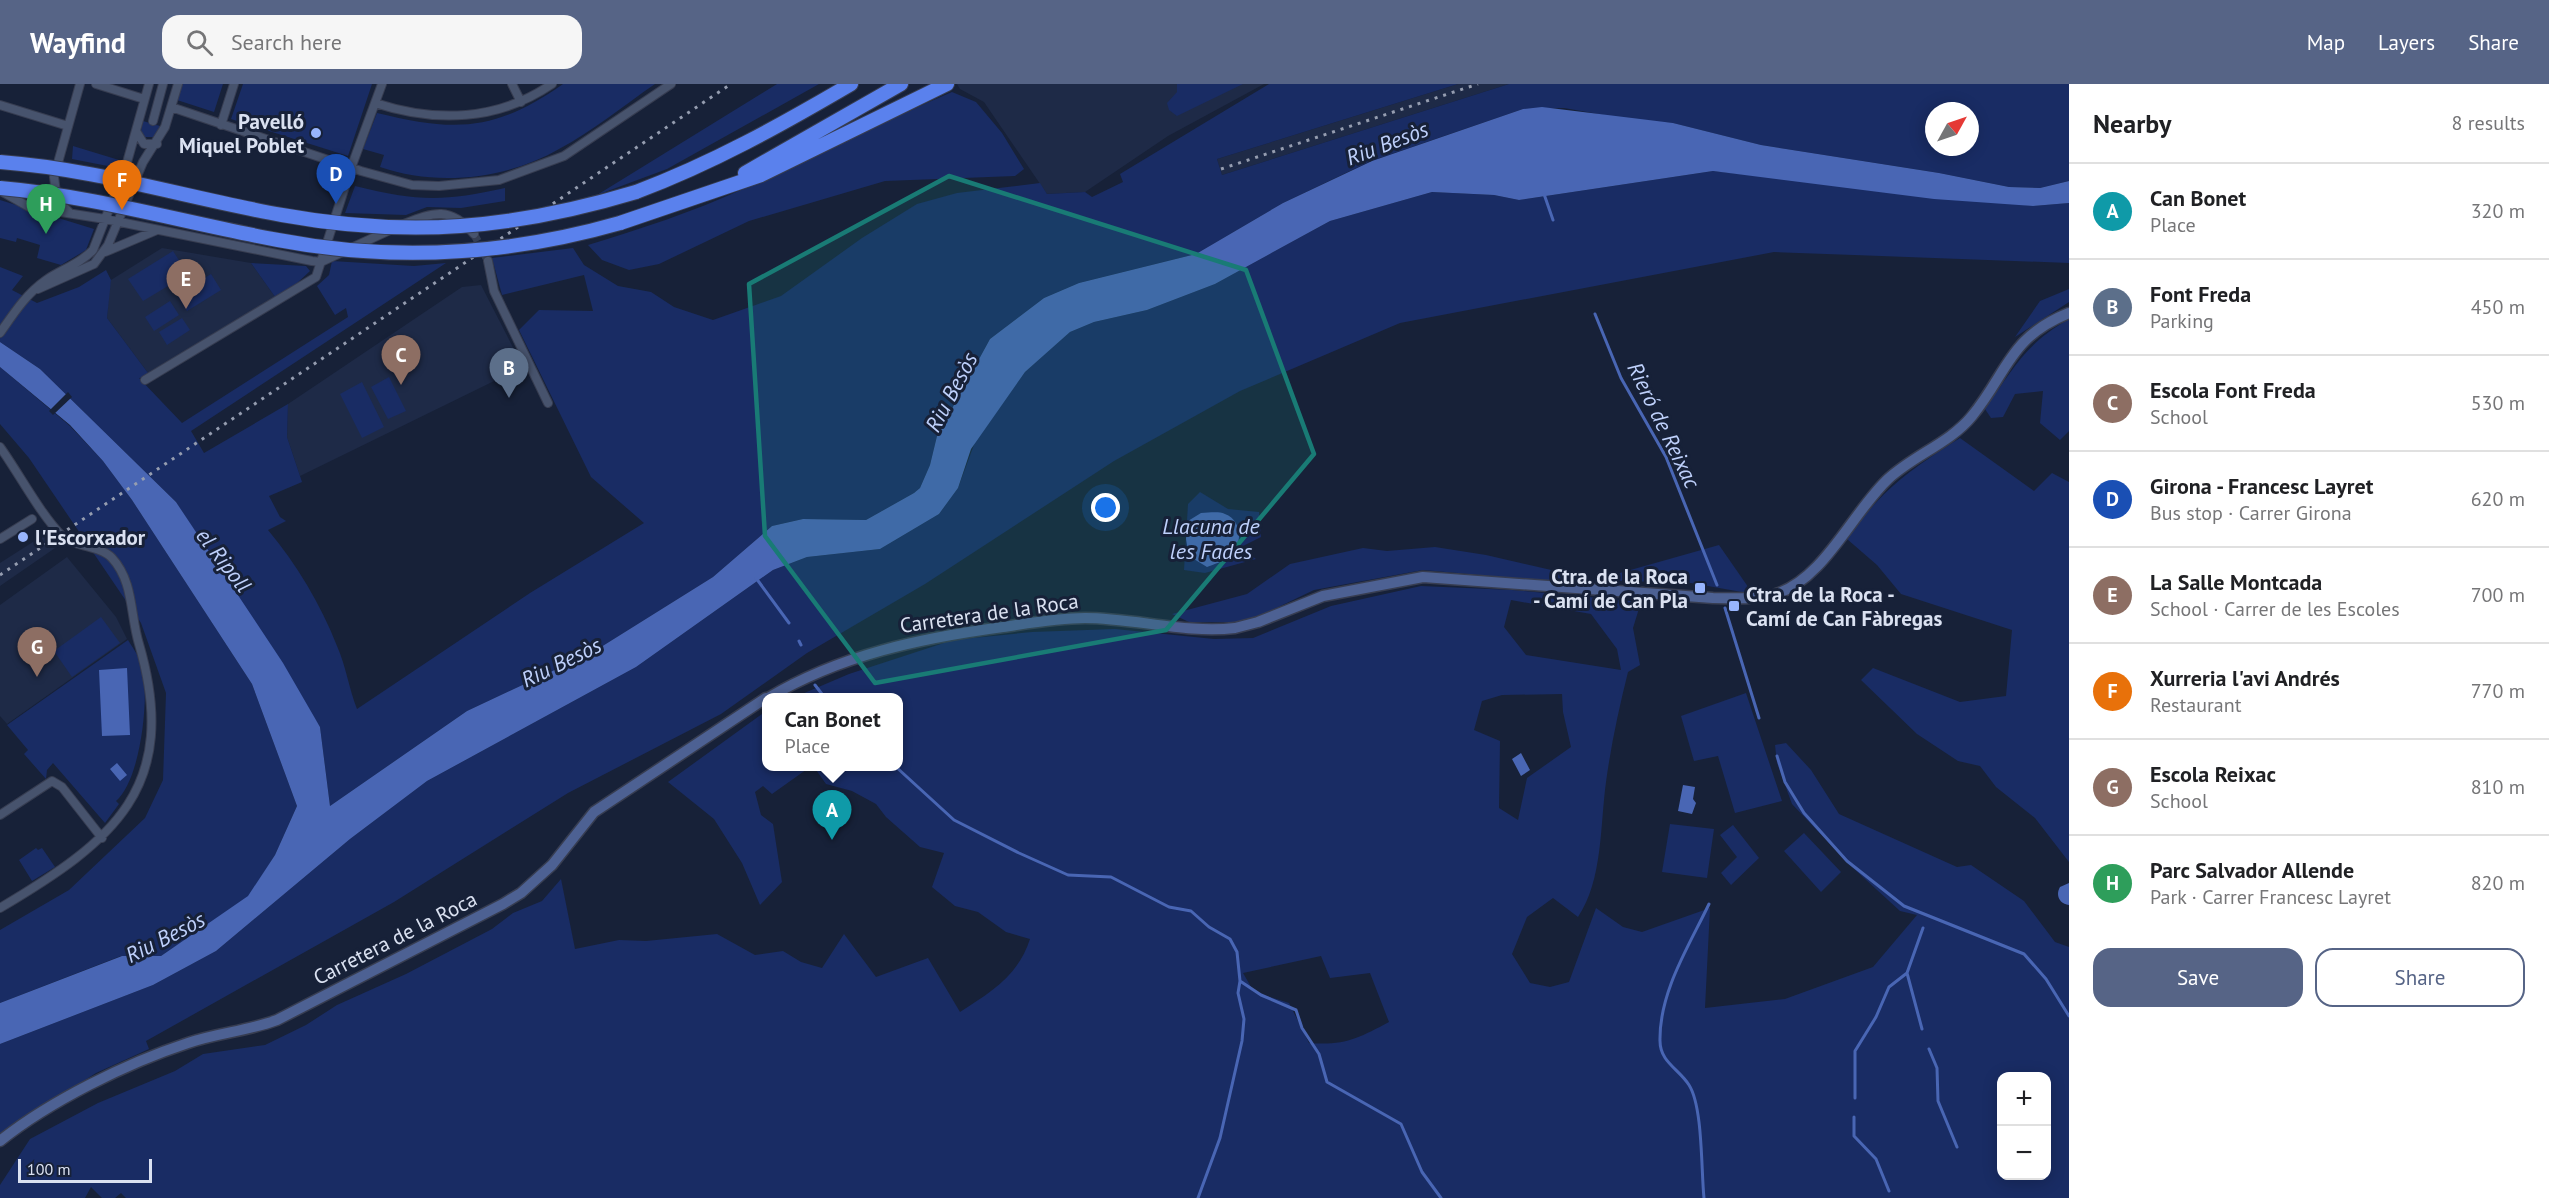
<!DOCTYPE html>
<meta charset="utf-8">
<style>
body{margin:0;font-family:"PT Sans",sans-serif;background:#f6f6f6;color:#202124}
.controls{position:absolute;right:18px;bottom:18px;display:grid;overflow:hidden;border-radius:12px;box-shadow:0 3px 15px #0003}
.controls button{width:54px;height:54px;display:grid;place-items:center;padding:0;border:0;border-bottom:2px solid #e0e0e0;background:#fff;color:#202124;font:30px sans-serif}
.compass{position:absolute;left:1925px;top:18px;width:54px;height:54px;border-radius:50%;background:#fff;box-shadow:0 3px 15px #0003;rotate:50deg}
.scale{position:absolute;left:18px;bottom:15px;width:134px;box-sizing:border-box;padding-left:6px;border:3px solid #dae1f1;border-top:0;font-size:16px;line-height:21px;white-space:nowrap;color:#dae1f1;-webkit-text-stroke:4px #172138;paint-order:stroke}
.you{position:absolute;left:1106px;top:424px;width:21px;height:21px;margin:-15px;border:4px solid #fff;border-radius:50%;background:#1a73e8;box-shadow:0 0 0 9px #1a73e833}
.badge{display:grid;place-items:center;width:39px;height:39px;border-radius:50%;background:#566486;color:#fff;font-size:20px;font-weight:700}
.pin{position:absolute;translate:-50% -50px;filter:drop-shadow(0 2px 3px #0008)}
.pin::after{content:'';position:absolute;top:32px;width:21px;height:18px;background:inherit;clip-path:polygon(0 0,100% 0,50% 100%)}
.popup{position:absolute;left:762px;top:609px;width:141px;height:78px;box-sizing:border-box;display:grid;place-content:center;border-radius:12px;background:#fff;filter:drop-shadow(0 2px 4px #0005);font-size:20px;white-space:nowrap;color:#757577}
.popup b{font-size:22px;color:#202124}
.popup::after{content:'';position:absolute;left:50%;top:100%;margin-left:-12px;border:12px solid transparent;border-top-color:#fff}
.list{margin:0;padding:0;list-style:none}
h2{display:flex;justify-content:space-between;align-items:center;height:78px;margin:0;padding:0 24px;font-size:26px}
h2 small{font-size:20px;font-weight:400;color:#757577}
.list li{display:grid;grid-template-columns:39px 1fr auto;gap:18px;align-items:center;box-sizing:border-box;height:96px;padding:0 24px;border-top:2px solid #e0e0e0}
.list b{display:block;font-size:22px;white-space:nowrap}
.list p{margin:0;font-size:20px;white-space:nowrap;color:#757577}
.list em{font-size:20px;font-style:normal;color:#757577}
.actions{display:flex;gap:12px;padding:18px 24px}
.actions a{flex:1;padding:14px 0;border:2px solid #566486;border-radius:18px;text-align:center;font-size:21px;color:#566486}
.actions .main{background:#566486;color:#fff}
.icon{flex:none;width:33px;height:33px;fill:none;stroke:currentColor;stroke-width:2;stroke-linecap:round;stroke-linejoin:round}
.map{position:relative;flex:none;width:2069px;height:1114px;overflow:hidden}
header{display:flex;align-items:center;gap:36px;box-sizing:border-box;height:84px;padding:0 30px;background:#566486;color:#fff}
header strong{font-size:28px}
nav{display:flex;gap:33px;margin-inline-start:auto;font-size:21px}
.search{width:420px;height:54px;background:#f6f6f6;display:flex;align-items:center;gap:15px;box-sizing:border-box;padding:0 21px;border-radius:18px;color:#757577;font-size:22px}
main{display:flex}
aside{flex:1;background:#fff}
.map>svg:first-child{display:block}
.built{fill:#1e2a47}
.green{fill:#192c64;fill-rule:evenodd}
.water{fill:#4966b4}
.pier{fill:#172138}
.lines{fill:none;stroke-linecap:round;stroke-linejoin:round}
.stream{stroke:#4966b4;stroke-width:3}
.street-tunnel{stroke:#343e54;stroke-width:8;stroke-dasharray:8 4;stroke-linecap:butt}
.street-casing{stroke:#373d51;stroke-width:10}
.secondary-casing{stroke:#373d51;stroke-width:13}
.highway-casing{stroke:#373d51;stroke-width:16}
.street{stroke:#47536d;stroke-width:8}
.secondary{stroke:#4d6193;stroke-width:10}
.highway{stroke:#5a81ed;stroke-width:14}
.rail{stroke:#959db0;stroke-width:3;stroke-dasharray:3 6;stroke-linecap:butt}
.highway-bridge-casing{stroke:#373d51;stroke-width:16;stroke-linecap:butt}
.highway-bridge{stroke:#5a81ed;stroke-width:14}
.marked{fill:#197b75;fill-opacity:0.2;stroke:#197b75;stroke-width:4.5;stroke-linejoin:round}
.poi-dot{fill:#98b5fd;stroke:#172138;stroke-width:2}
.labels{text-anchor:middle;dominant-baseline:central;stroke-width:6;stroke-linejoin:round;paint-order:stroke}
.poi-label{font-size:21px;font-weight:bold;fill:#dae1f1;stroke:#172138;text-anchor:end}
.street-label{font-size:21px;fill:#dae1f1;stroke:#172138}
.water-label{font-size:22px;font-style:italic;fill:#bed0fb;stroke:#172138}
</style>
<header>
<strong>Wayfind</strong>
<div class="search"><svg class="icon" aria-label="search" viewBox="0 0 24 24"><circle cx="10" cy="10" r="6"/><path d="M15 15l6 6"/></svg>Search here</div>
<nav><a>Map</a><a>Layers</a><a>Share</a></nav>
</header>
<main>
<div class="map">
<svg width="2069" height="1114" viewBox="0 0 2069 1114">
<rect width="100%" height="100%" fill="#172138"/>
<path class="built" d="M 957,0 L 1264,0 L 1168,52 L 1085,108 L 1047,110 L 984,18 L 960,5 Z
M 1458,0 L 1509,0 L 1222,91 L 1217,75 Z
M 162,164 L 251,179 L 278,217 L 151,293 L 107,234 L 109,207 L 111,196 Z
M 481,201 L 523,283 L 300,392 L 287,353 L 288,320 L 462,203 Z
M 50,447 L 58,462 L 0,502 L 0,479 Z
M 67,473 L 116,533 L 127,555 L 7,640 L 0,632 L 0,521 Z"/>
<path class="green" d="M 182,0 L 223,0 L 214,28 L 177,16 Z
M 243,0 L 372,0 L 348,72 L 231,35 Z
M 563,0 L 655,0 C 623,22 593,47 559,65 C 507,95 437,103 380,83 L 384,71 L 363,65 L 377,29 C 455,48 495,48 563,0 Z
M 777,0 L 819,0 L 667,85 L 597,111 Z
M 1177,0 L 1243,0 L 1177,32 L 1169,26 L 1167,19 L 1177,8 Z
M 1269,0 L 1458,0 L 1217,75 L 1222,91 L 1509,0 L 2069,0 L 2069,97 L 2040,104 L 2009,103 L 1939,89 L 1761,61 L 1673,39 L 1627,35 L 1564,24 L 1523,25 L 1371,77 L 1283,119 L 1196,170 L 1079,199 L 1044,214 L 990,255 L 937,352 L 930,381 L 920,404 L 914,409 L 866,436 L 803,435 L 772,442 L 713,493 L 593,568 L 467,627 L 330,722 L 320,643 L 176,418 L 40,285 L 0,258 L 0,183 L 23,192 L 12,206 L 37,219 L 79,203 L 106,186 L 111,196 L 107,234 L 151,293 L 139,294 L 182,339 L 348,233 L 346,224 L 335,231 L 317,202 L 329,191 L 332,177 L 414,182 L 446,179 L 191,347 L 204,369 L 288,320 L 287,353 L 302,398 L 269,412 L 280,433 L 286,437 L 268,446 C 297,481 320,519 337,562 C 346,582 349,605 357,625 L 530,509 L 644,439 L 591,393 L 519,246 L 539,226 L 593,227 L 584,191 L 502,211 L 492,174 L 573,164 L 584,181 L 618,202 L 651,208 L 674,223 L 713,236 L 781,212 L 862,154 L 917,120 L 957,109 L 1040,99 L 1047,110 L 1085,108 L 1092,113 L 1123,98 L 1120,90 ZM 1934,27 L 1970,27 L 1970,63 L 1934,63 Z
M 952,8 L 976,18 L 1002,49 L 1024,85 L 1015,92 L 885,97 L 749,137 L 659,180 L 629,186 L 602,176 L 588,161 C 640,145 693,128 743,105 C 814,75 881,38 952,8 Z
M 143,37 L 160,42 L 156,53 L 143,53 L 141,47 Z
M 73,62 L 119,76 L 118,84 L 72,75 Z
M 1713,87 L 2033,122 L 2069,119 L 2069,179 L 1774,168 L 1400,239 L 1240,307 L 1114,377 L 925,500 L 807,569 L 721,630 L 568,709 L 394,818 L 146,957 L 149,965 L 96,989 L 0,1051 L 0,960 L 153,901 L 216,867 L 350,755 L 427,697 L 636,583 L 773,486 L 807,473 L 880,465 L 939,430 L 958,404 L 975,358 L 1025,288 L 1070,248 L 1094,238 L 1147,226 L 1215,200 L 1330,137 L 1432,108 L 1494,111 L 1519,116 Z
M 355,102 C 416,117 443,118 505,104 L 505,117 L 461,124 L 427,123 L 406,131 L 345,129 Z
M 0,116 L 94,145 L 86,166 L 61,181 L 37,174 L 40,161 L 17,154 L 16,158 L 0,154 Z
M 173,167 L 188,190 L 143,217 L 128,195 Z
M 251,179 L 306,182 L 310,187 L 278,217 Z
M 211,190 L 221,206 L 187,227 L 177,211 Z
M 2069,205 L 2069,218 L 2015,253 L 2040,217 Z
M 170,217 L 179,231 L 154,247 L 145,233 Z
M 182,234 L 190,246 L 167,261 L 159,248 Z
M 2069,235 L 2069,347 L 2060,356 L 2040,339 L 2043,307 L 2015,310 L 2003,333 L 1991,334 L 1985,325 C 2013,285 2025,260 2069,235 Z
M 0,283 L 70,342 L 103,377 L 132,416 L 252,600 L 297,722 L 275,771 L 249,812 L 161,872 L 121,872 L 0,919 L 0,846 L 69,806 L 145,734 L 163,696 L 166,609 L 141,539 L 29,374 L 0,340 Z
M 389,293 L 406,327 L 388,335 L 371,303 Z
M 362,298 L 384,343 L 362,354 L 340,310 Z
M 1960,354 L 2034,407 L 2052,389 L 2069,398 L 2069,778 L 2035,734 L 1996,703 L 1980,682 L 1958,677 L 1917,650 L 1861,596 L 1873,584 L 1960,618 L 2006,612 L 2012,546 L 1901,510 L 1877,481 L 1847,455 C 1882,405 1910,386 1960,354 Z
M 1200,408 L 1228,425 L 1259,428 L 1261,453 L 1241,463 L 1256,475 L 1205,489 L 1184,486 L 1188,420 Z
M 1719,461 L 1753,510 L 1691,499 L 1595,496 L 1582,500 L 1423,486 L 1314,506 L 1266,529 L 1238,538 L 1189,538 L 1172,530 L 1247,510 L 1290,480 L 1363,464 L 1387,467 L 1435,463 L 1486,471 L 1595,496 Z
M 1421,502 L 1512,506 L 1641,518 L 1633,544 L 1640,581 L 1628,588 C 1619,624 1611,661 1606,698 C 1600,741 1603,796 1578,833 L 1553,814 L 1527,833 L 1512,870 L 1530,899 L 1550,903 L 1569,898 L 1596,824 L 1623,843 L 1642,848 L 1710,824 L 1705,924 L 1785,915 L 1873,883 L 1917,831 L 1900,827 L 1852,783 L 1792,720 L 1777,679 L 1775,661 L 1786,659 L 1811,686 L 1839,730 L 1957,783 L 1971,781 L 2024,817 L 2055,858 L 2069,863 L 2069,1114 L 126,1114 L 121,1109 L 115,1114 L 102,1114 L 91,1103 L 85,1114 L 0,1114 L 0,1101 L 30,1055 L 98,1019 L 175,987 L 203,970 L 265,961 L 306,941 L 337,921 L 406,890 L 492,845 L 513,829 L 542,817 L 561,795 L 575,865 L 619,856 L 646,857 L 717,850 L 755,871 L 783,867 L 801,878 L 822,884 L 844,850 L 876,893 L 928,874 L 960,928 C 991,908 1018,892 1030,855 L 1006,848 L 978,828 L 955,822 L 932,803 L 944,769 L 920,763 L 886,733 L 876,720 L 852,707 L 826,700 L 814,683 L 898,682 L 898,614 L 795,613 L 849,590 L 953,556 L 1032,548 L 1115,545 L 1214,555 L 1253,554 L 1331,522 ZM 1511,516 L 1591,530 L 1617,565 L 1621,586 L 1526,571 L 1504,543 ZM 1562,610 L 1563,628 L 1571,663 L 1527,694 L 1518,736 L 1499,724 L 1500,657 L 1474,646 L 1482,617 L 1502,611 ZM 1321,872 L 1330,894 L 1370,889 L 1389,938 C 1359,954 1344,962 1309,959 L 1289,919 L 1254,908 L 1243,889 ZM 2046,992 L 2046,1092 L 2002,1092 L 2002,992 Z
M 101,533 L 120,559 L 72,593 L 54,567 Z
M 128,556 C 132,563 139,572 142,580 C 150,611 141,696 116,717 L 119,720 L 105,739 L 53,679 L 47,686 L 46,695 L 24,670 L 28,666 L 7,641 Z
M 1746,609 L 1782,717 L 1735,729 L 1718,672 L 1694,677 L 1681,632 Z
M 766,627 L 766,682 L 810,683 L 772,710 L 763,702 L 755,708 L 761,731 L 773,740 L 782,798 L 760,821 L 742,779 L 714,735 L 668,698 Z
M 1670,740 L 1714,745 L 1707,794 L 1662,788 Z
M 1733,741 L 1759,774 L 1731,801 L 1721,789 L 1737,773 L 1720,751 Z
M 1804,749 L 1841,788 L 1821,808 L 1784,767 Z
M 36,764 L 38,766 L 42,764 L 55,783 L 32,797 L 19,776 Z"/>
<path class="water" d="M 1542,23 L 1673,39 L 1761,61 L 1939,89 L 2009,103 L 2040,104 L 2069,97 L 2069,119 L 2033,122 L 1934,115 L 1713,87 L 1519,116 L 1494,111 L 1432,108 L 1330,137 L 1215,200 L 1147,226 L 1094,238 L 1070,248 L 1025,288 L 971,365 L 958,404 L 939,430 L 880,465 L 807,473 L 773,486 L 636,583 L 427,697 L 350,755 L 216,867 L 153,901 L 0,960 L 0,919 L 122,872 L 161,872 L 248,812 L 275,771 L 297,722 L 252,600 L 132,416 L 103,377 L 70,341 L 0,283 L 0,258 L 40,285 L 176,418 L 283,579 L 320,643 L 330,722 L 467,627 L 593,568 L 713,493 L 772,442 L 803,435 L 866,436 L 914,409 L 920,404 L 930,381 L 937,352 L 990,255 L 1044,214 L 1079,199 L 1196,170 L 1283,119 L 1372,77 L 1523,25 Z
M 1201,429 C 1209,429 1218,427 1225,430 C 1243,437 1243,461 1229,473 C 1223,478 1214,480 1207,483 L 1189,472 L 1186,455 L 1188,437 Z
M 127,584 L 130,651 L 102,652 L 99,586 Z
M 1521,669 L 1530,686 L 1521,692 L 1512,675 Z
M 117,679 L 127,691 L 120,697 L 110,685 Z
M 1683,701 L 1695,703 L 1693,715 L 1696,719 L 1692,730 L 1678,727 Z
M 2069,799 L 2069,821 C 2060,820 2055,812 2060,803 Z"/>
<path class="pier" d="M 68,308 L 72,313 L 53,331 L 49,327 Z"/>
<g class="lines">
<path class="stream" d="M 1544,110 L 1553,136
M 1595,230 L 1621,294 L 1666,373 L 1717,501
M 756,494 L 789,539
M 1725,524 L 1759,634
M 799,557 L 801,561
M 815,601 L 825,614
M 1777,672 L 1785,698 L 1804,729 L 1847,777 L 1904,822 L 2024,870 L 2046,895 L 2069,932
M 895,682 L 954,736 L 1019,769 L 1068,791 L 1111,793 L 1169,823 L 1191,827 L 1209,843 L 1230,855 L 1237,868 L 1240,897 L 1261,911 L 1296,926 L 1302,944 L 1319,970 L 1327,998 L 1401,1040 L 1422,1088 L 1441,1114
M 1907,889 L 1922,945
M 1929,965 L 1937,984 L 1938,1017 L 1957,1063
M 1855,1014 L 1855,967 L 1876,933 L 1889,903 L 1907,889 L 1923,844
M 1854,1033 L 1854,1052 L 1876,1075 L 1889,1107
M 1198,1114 L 1220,1054 L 1242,957 L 1244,935 L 1238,909 L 1240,897
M 1704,1114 C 1701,1086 1703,1023 1689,1001 C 1679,985 1660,978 1660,957 C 1659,908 1689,862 1709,820"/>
<path class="street-tunnel" d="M 474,150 L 488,177"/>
<defs>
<path id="street" d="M 96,0 L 144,15
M 512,0 L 521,18
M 375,19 C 436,39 498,37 552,0
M 0,21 L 68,42
M 171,23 L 361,87 L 412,101 L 439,102 L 499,96 L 564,72 L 671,0
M 153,37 L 163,0
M 221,41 L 234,0
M 136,47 L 144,60 L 157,60
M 1,107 L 29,123 L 105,135 L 312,177 L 321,178 L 390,146
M 70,129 L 57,116 L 54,93 L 80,0
M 404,140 C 434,128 450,122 474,150
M 105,168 L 157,146
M 488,177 L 494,207 L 548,319
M 38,205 L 94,180 L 108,161 L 143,78 L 165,43 L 178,0
M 0,249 C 14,229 26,210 46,196 C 62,185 80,180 93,166 L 126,82 L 149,0
M 145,296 L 316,193 L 351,84 L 382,0
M 0,363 C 20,391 40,430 63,453 C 71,462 100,461 112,474 C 134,498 130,531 139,560 C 181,704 113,757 0,824
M 0,455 L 32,435
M 0,731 L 52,697 L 62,703 L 102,754"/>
<path id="secondary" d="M 768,614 C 840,571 921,554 1003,543 C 1030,539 1057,534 1085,534 C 1134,534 1187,550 1235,544 L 1258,538 L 1323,512 L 1423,493 L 1713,514 C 1734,514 1755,516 1776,510 C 1824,495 1852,429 1888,395 C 1914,371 1950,359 1972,332 C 2008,288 2009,253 2069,229
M 0,1057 C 50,1017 127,979 188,959 C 217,949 248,947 277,936 L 503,820 L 521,809 L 552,781 L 594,728 L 766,614"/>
<path id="highway" d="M 745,89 L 901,0
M 636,108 C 713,79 781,41 851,0
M 620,139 L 761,91 L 947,0"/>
</defs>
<use href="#street" class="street-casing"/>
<use href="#secondary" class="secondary-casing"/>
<use href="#highway" class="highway-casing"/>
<use href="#street" class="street"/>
<use href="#secondary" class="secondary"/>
<use href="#highway" class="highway"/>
<path class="rail" d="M 1221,85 L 1478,0
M 0,491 L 731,0"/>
<defs>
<path id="highway-bridge" d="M 0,78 C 96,85 187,114 282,131 C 409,154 513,145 636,108
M 0,104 C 94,112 185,139 278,156 C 393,178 508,171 620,139"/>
</defs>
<use href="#highway-bridge" class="highway-bridge-casing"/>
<use href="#highway-bridge" class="highway-bridge"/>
</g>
<path class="marked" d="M 949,92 L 1246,186 L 1314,370 L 1166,546 L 875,599 L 765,452 L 749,200 Z"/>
<g class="poi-dot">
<circle cx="316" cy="49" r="6"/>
<circle cx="23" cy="453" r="6"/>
<rect x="1694" y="498" width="12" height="12" rx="3"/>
<rect x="1728" y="516" width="12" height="12" rx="3"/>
</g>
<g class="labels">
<g class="poi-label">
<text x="304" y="37">Pavelló<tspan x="304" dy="24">Miquel Poblet</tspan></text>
<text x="35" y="453" text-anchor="start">l'Escorxador</text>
<text x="1688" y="492">Ctra. de la Roca<tspan x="1688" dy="24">- Camí de Can Pla</tspan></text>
<text x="1746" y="510" text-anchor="start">Ctra. de la Roca -<tspan x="1746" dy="24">Camí de Can Fàbregas</tspan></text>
</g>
<g class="street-label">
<text transform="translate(989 529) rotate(-8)">Carretera de la Roca</text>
<text transform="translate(395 854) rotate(-27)">Carretera de la Roca</text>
</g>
<g class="water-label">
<text transform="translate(1387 59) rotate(-21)">Riu Besòs</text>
<text transform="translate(951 308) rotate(-62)">Riu Besòs</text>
<text transform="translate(1664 341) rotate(64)">Rieró de Reixac</text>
<text x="1211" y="442">Llacuna de<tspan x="1211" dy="25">les Fades</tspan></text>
<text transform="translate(224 476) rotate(52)">el Ripoll</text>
<text transform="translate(561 578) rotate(-26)">Riu Besòs</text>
<text transform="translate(165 853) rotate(-27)">Riu Besòs</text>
</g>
</g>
</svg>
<div class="controls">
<button>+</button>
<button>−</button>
</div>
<svg class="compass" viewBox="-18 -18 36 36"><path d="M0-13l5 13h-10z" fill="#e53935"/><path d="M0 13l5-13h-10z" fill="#757577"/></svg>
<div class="scale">100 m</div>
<div class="you"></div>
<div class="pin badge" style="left:832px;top:756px;background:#0f9aa8">A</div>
<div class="popup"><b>Can Bonet</b>Place</div>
<div class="pin badge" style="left:509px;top:314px;background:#5c6f8a">B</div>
<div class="pin badge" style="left:401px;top:301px;background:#8d6e63">C</div>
<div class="pin badge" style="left:336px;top:120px;background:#1a4fb4">D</div>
<div class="pin badge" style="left:186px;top:225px;background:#8d6e63">E</div>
<div class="pin badge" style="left:122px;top:126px;background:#e8710a">F</div>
<div class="pin badge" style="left:37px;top:593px;background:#8d6e63">G</div>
<div class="pin badge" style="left:46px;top:150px;background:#2e9e5b">H</div>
</div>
<aside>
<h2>Nearby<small>8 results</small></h2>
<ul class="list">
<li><span class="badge" style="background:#0f9aa8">A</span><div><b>Can Bonet</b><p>Place</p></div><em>320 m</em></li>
<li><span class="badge" style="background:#5c6f8a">B</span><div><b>Font Freda</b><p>Parking</p></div><em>450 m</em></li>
<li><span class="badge" style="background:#8d6e63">C</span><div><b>Escola Font Freda</b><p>School</p></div><em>530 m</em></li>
<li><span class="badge" style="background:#1a4fb4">D</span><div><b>Girona - Francesc Layret</b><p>Bus stop · Carrer Girona</p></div><em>620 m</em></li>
<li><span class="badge" style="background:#8d6e63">E</span><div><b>La Salle Montcada</b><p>School · Carrer de les Escoles</p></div><em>700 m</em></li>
<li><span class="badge" style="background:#e8710a">F</span><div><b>Xurreria l'avi Andrés</b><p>Restaurant</p></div><em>770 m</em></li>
<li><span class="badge" style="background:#8d6e63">G</span><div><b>Escola Reixac</b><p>School</p></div><em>810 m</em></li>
<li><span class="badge" style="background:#2e9e5b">H</span><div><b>Parc Salvador Allende</b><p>Park · Carrer Francesc Layret</p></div><em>820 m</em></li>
</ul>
<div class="actions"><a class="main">Save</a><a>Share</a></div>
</aside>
</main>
